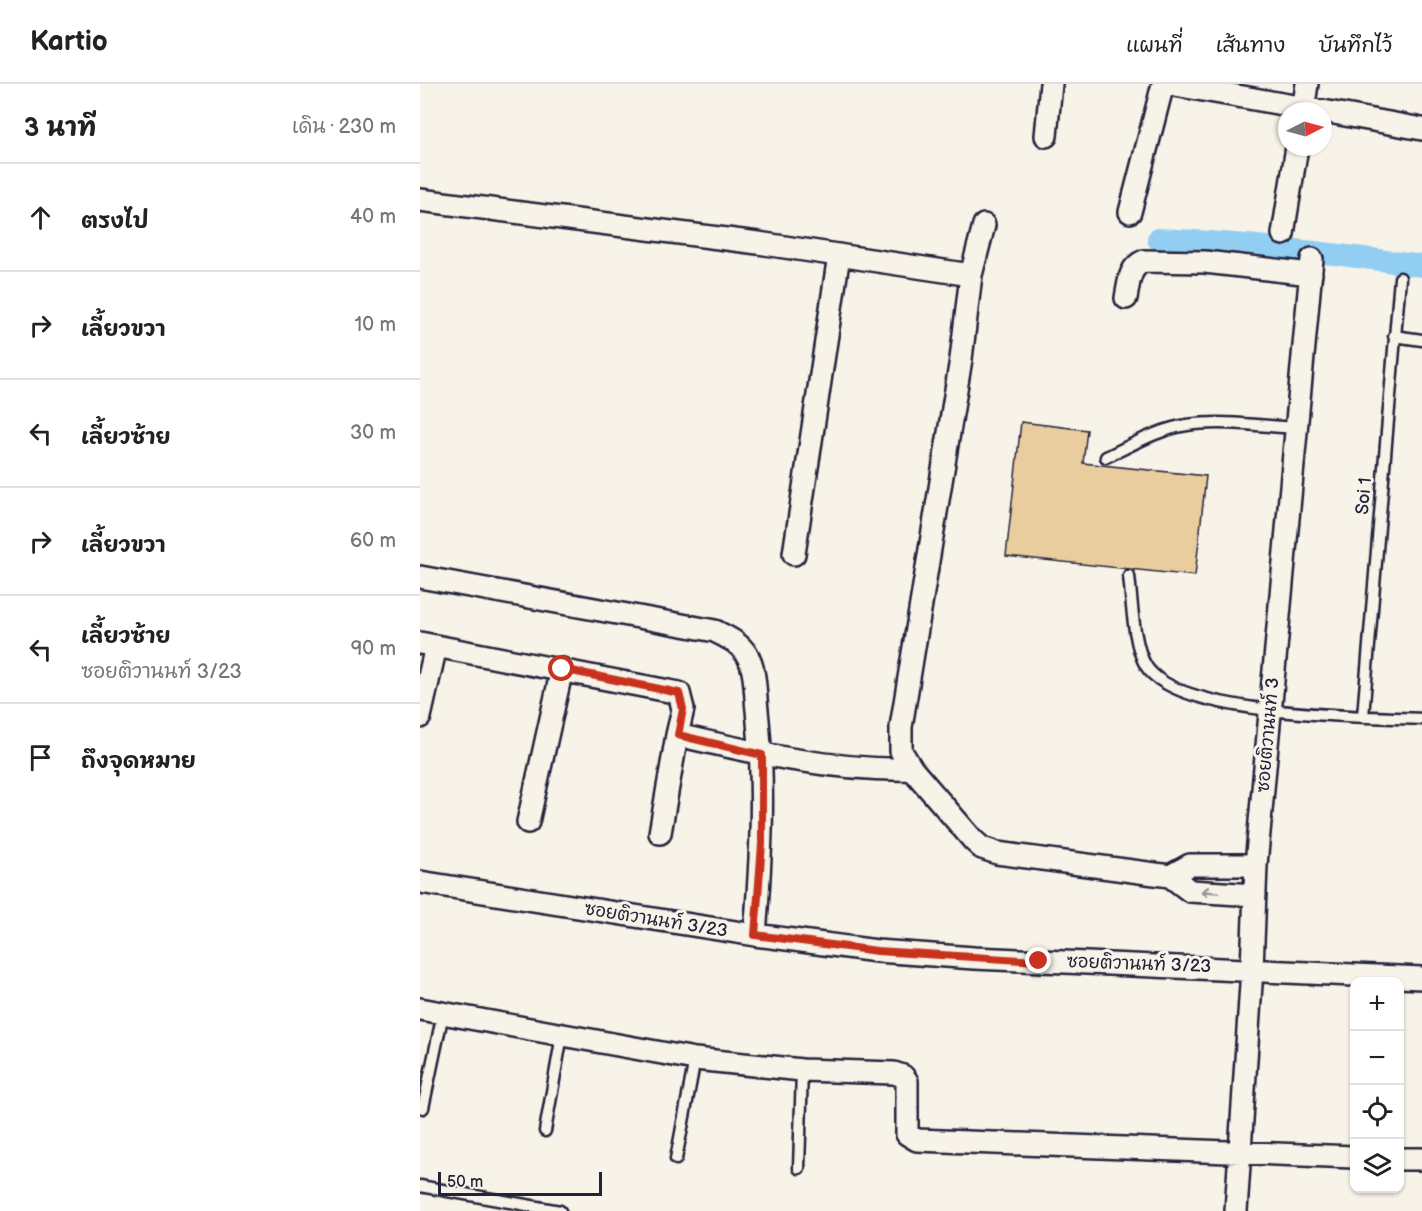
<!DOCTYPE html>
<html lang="th">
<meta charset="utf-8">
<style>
body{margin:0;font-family:"Balsamiq Sans","Playpen Sans Thai",sans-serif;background:#f6f6f6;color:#222}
.controls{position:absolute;right:18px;bottom:18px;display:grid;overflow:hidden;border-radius:12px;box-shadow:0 2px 4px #0004}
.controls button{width:54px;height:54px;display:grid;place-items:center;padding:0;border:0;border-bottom:2px solid #e0e0e0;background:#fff;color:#222;font:30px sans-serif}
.compass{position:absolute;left:858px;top:18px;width:54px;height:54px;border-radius:50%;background:#fff;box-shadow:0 2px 4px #0004;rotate:84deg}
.scale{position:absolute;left:18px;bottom:15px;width:164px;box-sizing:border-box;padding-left:6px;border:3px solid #22223b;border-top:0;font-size:16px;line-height:21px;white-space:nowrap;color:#22223b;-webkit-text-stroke:4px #f7f3e8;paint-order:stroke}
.stop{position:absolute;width:18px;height:18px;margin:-14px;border:4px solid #c8321e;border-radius:50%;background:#fff}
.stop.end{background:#c8321e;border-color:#fff;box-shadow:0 2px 6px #0008}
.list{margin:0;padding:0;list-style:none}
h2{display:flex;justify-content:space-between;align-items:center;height:78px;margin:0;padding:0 24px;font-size:26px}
h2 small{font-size:20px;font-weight:400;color:#767676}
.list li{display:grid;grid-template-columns:39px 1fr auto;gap:18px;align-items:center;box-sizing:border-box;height:108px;padding:0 24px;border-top:2px solid #e0e0e0}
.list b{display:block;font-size:22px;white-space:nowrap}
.list p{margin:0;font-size:20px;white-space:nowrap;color:#767676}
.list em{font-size:20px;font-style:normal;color:#767676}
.icon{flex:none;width:33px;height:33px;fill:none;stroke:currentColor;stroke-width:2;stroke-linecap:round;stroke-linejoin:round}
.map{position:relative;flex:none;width:1002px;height:1127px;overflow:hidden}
header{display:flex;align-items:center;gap:36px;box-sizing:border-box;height:84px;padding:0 30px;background:#fff;border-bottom:2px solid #e0e0e0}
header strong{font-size:28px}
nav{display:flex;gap:33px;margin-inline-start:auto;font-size:21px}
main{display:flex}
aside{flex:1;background:#fff}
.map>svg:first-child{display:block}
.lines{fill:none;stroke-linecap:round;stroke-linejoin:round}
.canal{stroke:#92cef2;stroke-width:22}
.building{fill:#eacd9e;stroke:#22223b;stroke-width:1.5}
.service-casing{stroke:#22223b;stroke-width:15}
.minor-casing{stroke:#22223b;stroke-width:26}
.service{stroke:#f7f3e8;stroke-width:10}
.minor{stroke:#f7f3e8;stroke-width:21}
.oneway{stroke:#97959a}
.route{stroke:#c8321e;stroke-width:8}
.labels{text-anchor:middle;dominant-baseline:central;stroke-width:6;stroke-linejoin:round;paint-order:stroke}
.street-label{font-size:18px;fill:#22223b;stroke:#f7f3e8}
</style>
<header>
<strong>Kartio</strong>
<nav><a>แผนที่</a><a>เส้นทาง</a><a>บันทึกไว้</a></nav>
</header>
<main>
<aside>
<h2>3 นาที<small>เดิน · 230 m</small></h2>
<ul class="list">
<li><svg class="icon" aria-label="ahead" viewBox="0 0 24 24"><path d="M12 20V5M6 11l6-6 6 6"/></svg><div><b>ตรงไป</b></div><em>40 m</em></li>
<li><svg class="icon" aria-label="right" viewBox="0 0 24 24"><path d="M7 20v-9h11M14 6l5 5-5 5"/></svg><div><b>เลี้ยวขวา</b></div><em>10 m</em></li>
<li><svg class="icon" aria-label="left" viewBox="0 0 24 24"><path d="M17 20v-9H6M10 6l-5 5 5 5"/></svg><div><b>เลี้ยวซ้าย</b></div><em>30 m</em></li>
<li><svg class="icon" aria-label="right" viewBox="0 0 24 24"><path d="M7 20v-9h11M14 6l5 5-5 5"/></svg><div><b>เลี้ยวขวา</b></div><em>60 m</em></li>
<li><svg class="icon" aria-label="left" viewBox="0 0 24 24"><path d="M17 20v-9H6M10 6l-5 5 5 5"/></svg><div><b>เลี้ยวซ้าย</b><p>ซอยติวานนท์ 3/23</p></div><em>90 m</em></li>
<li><svg class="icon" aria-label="arrive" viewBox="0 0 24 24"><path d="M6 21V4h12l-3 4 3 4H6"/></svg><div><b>ถึงจุดหมาย</b></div></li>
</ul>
</aside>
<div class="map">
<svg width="1002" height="1127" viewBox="0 0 1002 1127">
<rect width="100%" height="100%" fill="#f7f3e8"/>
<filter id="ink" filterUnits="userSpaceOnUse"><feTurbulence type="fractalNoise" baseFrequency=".0167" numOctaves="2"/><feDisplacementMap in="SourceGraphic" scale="12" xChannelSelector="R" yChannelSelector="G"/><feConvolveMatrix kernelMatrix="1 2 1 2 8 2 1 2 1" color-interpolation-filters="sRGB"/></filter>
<g filter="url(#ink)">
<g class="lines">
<path class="canal" d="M 738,155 C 827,159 914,169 1002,182"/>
</g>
<path class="building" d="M 601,338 L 667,346 L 663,379 L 786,392 L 775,492 L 586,472 Z"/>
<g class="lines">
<defs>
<path id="service" d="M 974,252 L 1002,256
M 686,373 C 712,361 739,345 767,341 C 803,336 842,342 878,344
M 709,492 C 712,517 713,561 726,582 C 758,633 943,632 1002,635
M 943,632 L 980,194
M 3,1024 L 23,929
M 125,1047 L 142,951
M 256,1075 L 275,975
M 379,1084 L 382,986
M 0,1102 L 140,1127"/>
<path id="minor" d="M 749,0 L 902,27
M 883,27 L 887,0
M 903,27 L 1002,45
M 626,52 L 631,0
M 0,116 L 338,159 L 551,191
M 710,128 L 743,0
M 564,141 L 551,191 L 541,275 L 481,643 L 481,667 L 492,685 L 554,757 L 562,764 L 577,769 L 750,792 L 770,807 L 835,811
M 863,150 L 877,63
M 706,214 C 709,199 709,183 724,177 L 785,178 L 891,190
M 374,470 L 419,171
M 0,493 L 295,547 C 308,554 319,558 327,571 C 336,586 335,609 337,626 C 345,702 341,775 335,851
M 0,559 L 259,609 L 263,625 L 257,651
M 0,633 L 16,562
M 108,738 L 142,585
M 240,749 L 257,651 C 335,669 412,687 492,685
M 750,792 L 770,781 L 836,781
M 0,798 L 335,851 L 457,867 L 554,874 L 1002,894
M 0,925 L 275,975 L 382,986 L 474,989 L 483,992 L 487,997 L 487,1050 L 497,1056 L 934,1073
M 980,1075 L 1002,1075
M 816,1127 L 832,885 L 836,781 L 892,175"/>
</defs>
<use href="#service" class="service-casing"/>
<use href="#minor" class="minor-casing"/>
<use href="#service" class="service"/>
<use href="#minor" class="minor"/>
</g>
<defs><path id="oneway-shaft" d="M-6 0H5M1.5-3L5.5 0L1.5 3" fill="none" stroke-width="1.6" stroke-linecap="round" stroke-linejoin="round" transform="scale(1.5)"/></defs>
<use class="oneway" href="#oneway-shaft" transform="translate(790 808) rotate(-176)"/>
</g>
<g class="lines" filter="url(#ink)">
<path class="route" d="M 142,585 L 259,609 L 263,625 L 258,651 L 342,671 L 342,760 L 335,851 L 457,867 L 619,877"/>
</g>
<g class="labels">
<g class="street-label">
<text transform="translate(944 412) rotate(-85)">Soi 1</text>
<text transform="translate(848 651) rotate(-85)">ซอยติวานนท์ 3</text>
<text transform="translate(236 836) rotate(9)">ซอยติวานนท์ 3/23</text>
<text transform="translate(719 880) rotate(2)">ซอยติวานนท์ 3/23</text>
</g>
</g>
</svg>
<div class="controls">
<button>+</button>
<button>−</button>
<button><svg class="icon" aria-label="locate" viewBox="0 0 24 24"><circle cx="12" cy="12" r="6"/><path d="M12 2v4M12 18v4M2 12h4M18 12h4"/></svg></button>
<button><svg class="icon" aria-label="layers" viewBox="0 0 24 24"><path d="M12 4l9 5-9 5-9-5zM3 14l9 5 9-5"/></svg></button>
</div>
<svg class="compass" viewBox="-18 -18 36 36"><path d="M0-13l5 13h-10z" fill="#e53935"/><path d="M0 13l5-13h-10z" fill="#767676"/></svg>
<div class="scale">50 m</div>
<div class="stop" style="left:142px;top:585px"></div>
<div class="stop end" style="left:619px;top:877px"></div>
</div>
</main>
